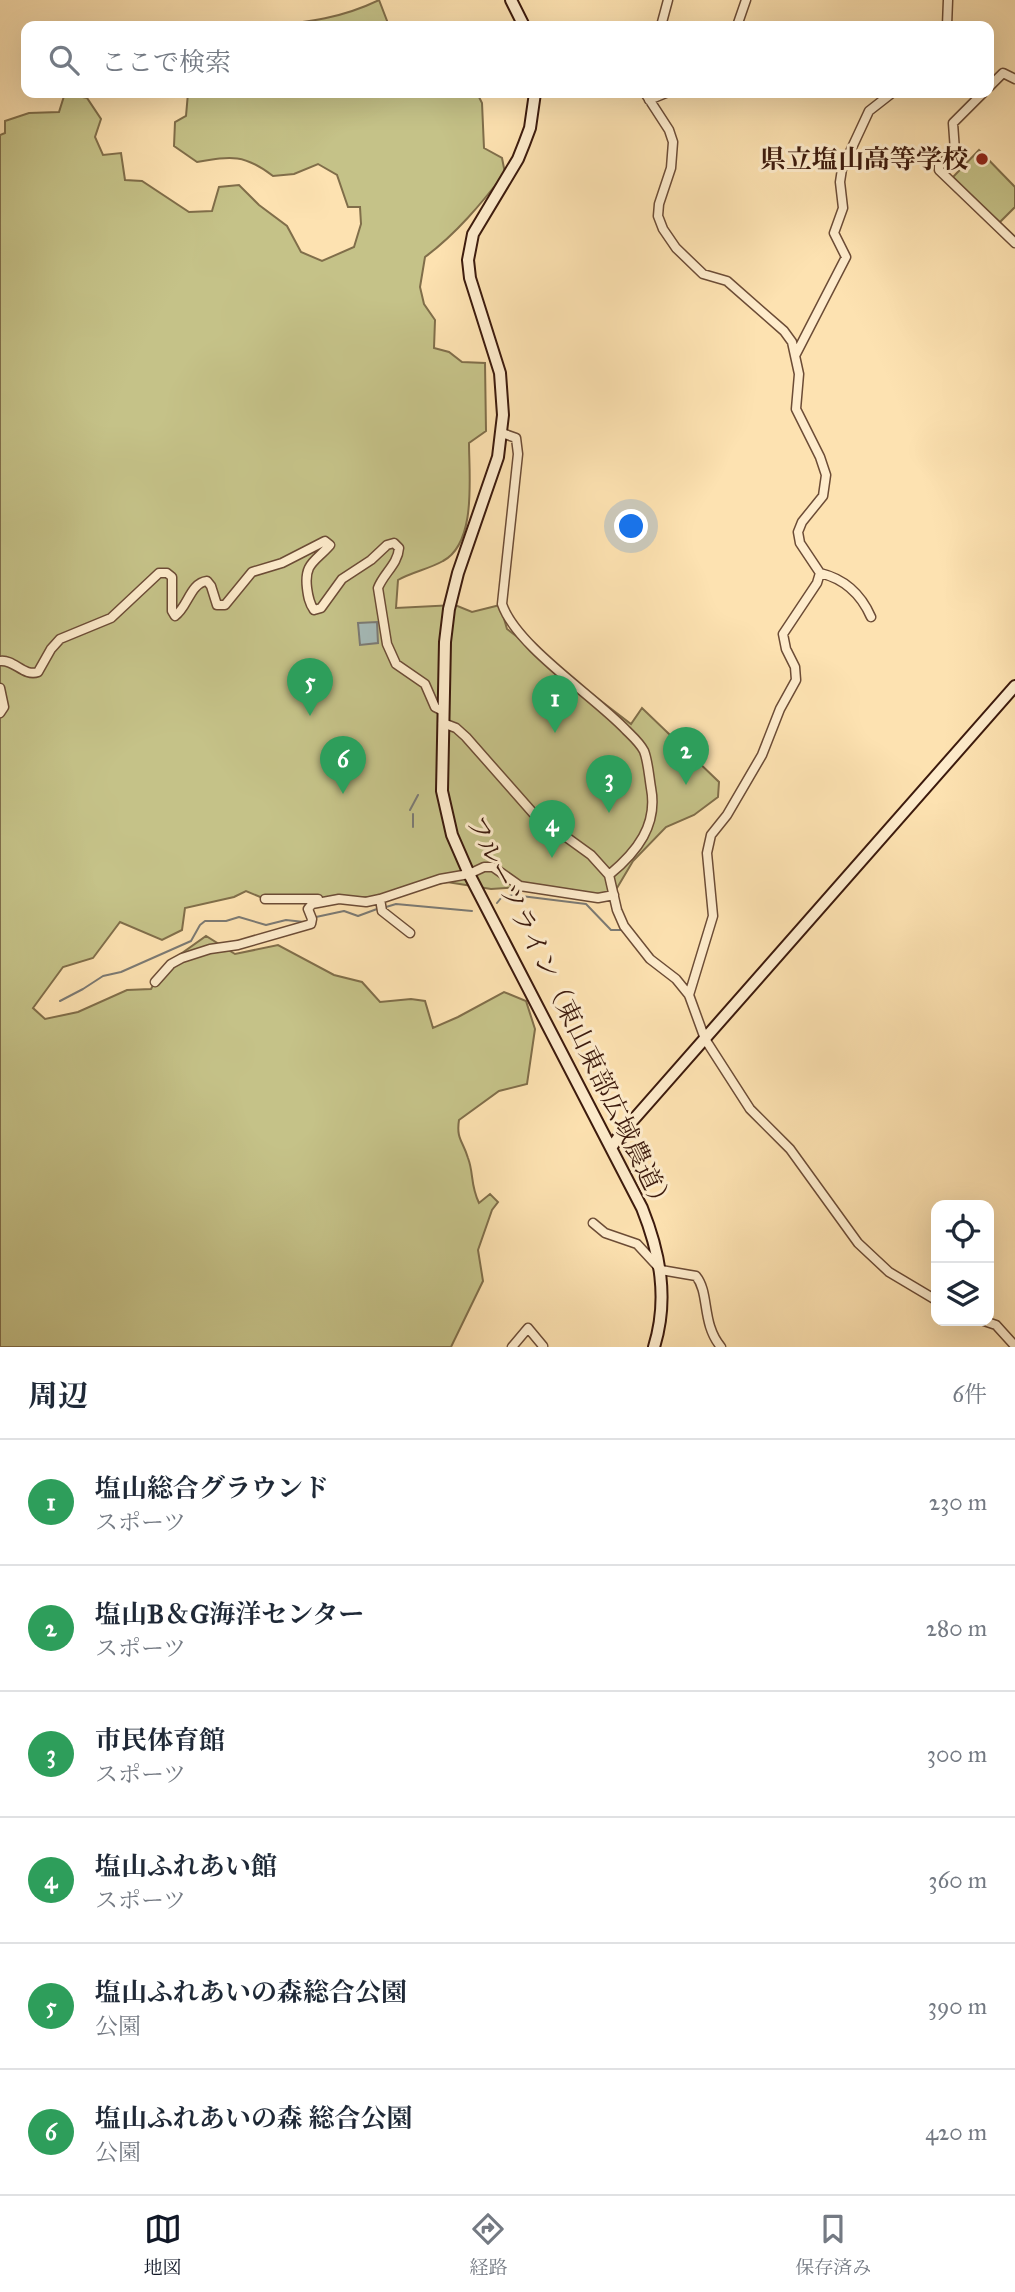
<!DOCTYPE html>
<html lang="ja">
<meta charset="utf-8">
<style>
body{margin:0;font-family:"IM FELL Great Primer","Noto Serif JP",serif;background:#f6f6f7;color:#1f2937}
.controls{position:absolute;right:21px;bottom:21px;display:grid;overflow:hidden;border-radius:14px;box-shadow:0 7px 28px #0002}
.controls button{width:63px;height:63px;display:grid;place-items:center;padding:0;border:0;border-bottom:2px solid #e0e1e3;background:#fff;color:#1f2937;font:35px sans-serif}
.you{position:absolute;left:632px;top:527px;width:24px;height:24px;margin:-18px;border:5px solid #fff;border-radius:50%;background:#1a73e8;box-shadow:0 0 0 10px #1a73e833}
.badge{display:grid;place-items:center;width:46px;height:46px;border-radius:50%;background:#111827;color:#fff;font-size:23px;font-weight:700}
.pin{position:absolute;translate:-50% -58px;filter:drop-shadow(0 2px 4px #0008)}
.pin::after{content:'';position:absolute;top:37px;width:24px;height:21px;background:inherit;clip-path:polygon(0 0,100% 0,50% 100%)}
.list{margin:0;padding:0;list-style:none}
h2{display:flex;justify-content:space-between;align-items:center;height:91px;margin:0;padding:0 28px;font-size:30px}
h2 small{font-size:23px;font-weight:400;color:#747a83}
.list li{display:grid;grid-template-columns:46px 1fr auto;gap:21px;align-items:center;box-sizing:border-box;height:126px;padding:0 28px;border-top:2px solid #e0e1e3}
.list b{display:block;font-size:26px;white-space:nowrap}
.list p{margin:0;font-size:23px;white-space:nowrap;color:#747a83}
.list em{font-size:23px;font-style:normal;color:#747a83}
.icon{flex:none;width:38px;height:38px;fill:none;stroke:currentColor;stroke-width:2;stroke-linecap:round;stroke-linejoin:round}
.map{position:relative;flex:none;width:1015px;height:1347px;overflow:hidden}
.search{position:absolute;background:#fff;box-shadow:0 7px 28px #0002;left:21px;right:21px;top:21px;height:77px;display:flex;align-items:center;gap:18px;box-sizing:border-box;padding:0 24px;border-radius:14px;color:#747a83;font-size:26px}
.sheet{height:847px;background:#fff}
nav{display:flex;justify-content:space-around;align-items:center;box-sizing:border-box;height:98px;border-top:2px solid #e0e1e3;background:#fff;font-size:19px;color:#747a83}
nav a{display:grid;justify-items:center;gap:4px}
nav .on{color:#111827}
.map>svg:first-child{display:block}
.green{fill:#c5c288;stroke:#806e4a;stroke-width:2}
.water{fill:#a5bab8;stroke:#7b7a74;stroke-width:2}
.lines{fill:none;stroke-linecap:round;stroke-linejoin:round}
.stream{stroke:#7b7a74;stroke-width:2}
.street-casing{stroke:#6c4c36;stroke-width:11}
.secondary-casing{stroke:#3c1a0d;stroke-width:14}
.street{stroke:#feeccc;stroke-width:8}
.secondary{stroke:#feeccc;stroke-width:10}
.poi-dot{fill:#8f2418;stroke:#feeccc;stroke-width:2.5}
.labels{text-anchor:middle;dominant-baseline:central;stroke-width:6;stroke-linejoin:round;paint-order:stroke}
.poi-label{font-size:26px;font-weight:bold;fill:#3c1a0d;stroke:#feeccc;text-anchor:end}
.street-label{font-size:26px;fill:#3c1a0d;stroke:#feeccc}
</style>
<div class="map">
<svg width="1015" height="1347" viewBox="0 0 1015 1347">
<rect width="100%" height="100%" fill="#fde2b1"/>
<filter id="stains"><feTurbulence type="fractalNoise" baseFrequency=".00286" numOctaves="4"/><feColorMatrix values="0 0 0 0 .2 0 0 0 0 .09 0 0 0 0 .02 0 0 0 .5 -.17"/></filter>
<radialGradient id="worn" r=".72"><stop offset=".6" stop-color="#630" stop-opacity="0"/><stop offset="1" stop-color="#630" stop-opacity=".3"/></radialGradient>
<path class="green" d="M 379,0 L 389,26 L 268,26 C 309,22 342,18 379,0 Z
M 65,93 L 87,98 L 101,119 L 95,137 L 103,155 L 121,153 L 125,180 L 142,181 L 189,212 L 212,211 L 219,187 L 239,185 L 259,205 L 287,226 L 301,252 L 322,261 L 354,247 L 361,224 L 360,207 L 348,207 L 337,175 L 318,164 L 294,174 L 273,176 C 244,154 232,156 197,162 L 174,146 L 175,122 L 186,116 L 188,93 L 221,93 L 224,95 L 228,93 L 477,93 L 482,103 L 484,148 L 502,158 L 505,173 C 481,204 456,234 425,257 L 420,287 L 424,304 L 435,320 L 434,348 L 449,352 L 462,362 L 485,363 L 486,431 L 469,443 C 469,475 477,543 443,561 C 429,569 412,572 398,580 L 396,608 L 455,605 L 472,612 L 500,605 L 507,629 L 631,724 L 642,708 L 719,782 L 718,797 L 694,815 L 666,827 L 633,861 L 617,888 L 598,897 L 519,887 L 491,889 L 447,882 L 376,897 L 265,899 L 246,891 L 234,897 L 185,908 L 182,930 L 162,940 L 120,922 L 93,958 L 63,967 L 33,1008 L 45,1019 L 78,1012 L 127,990 L 151,989 L 164,966 L 206,936 L 235,954 L 278,945 L 334,975 L 362,982 L 380,1002 L 411,999 L 425,1001 L 433,1028 L 458,1017 L 504,992 L 526,1001 L 535,1029 L 527,1084 L 499,1091 L 459,1120 C 456,1139 463,1141 468,1158 C 474,1174 470,1184 479,1203 L 490,1194 L 498,1202 L 492,1210 L 478,1250 L 483,1281 L 451,1347 L 0,1347 L 0,135 L 5,133 L 5,121 L 29,113 L 59,112 Z
M 979,150 L 1015,187 L 1015,207 L 999,223 L 953,177 Z"/>
<path class="water" d="M 377,622 L 378,643 L 360,645 L 358,623 Z"/>
<g class="lines">
<path class="stream" d="M 410,810 L 418,795
M 413,827 L 413,814
M 497,903 L 501,898 L 513,895 L 586,904 L 611,930 L 621,930
M 386,907 L 396,904 L 472,911
M 316,917 L 344,911 L 358,916 L 377,909
M 60,1001 L 83,989 L 103,976 L 121,972 L 191,941 L 200,925 L 205,921 L 226,921 L 239,917 L 266,925 L 286,920 L 304,922"/>
<defs>
<path id="street" d="M 661,26 L 668,0
M 737,26 L 746,0
M 947,26 L 948,0
M 989,87 L 1003,73 L 1015,79
M 645,93 L 669,130 L 673,142 L 671,168 L 659,204 L 658,216 L 663,229 L 676,248 L 703,274 L 727,281 L 784,331 L 792,342 L 799,374 L 796,409 L 820,457 L 826,475 L 823,496 L 802,522 L 798,532 L 800,543 L 820,573 L 817,583 L 783,634 L 786,649 L 795,667 L 796,680 L 780,709 L 762,755 L 727,815 L 711,835 L 707,853 L 713,916 L 689,995
M 983,93 L 953,123 L 955,151 L 939,166 L 939,170 L 1015,243
M 649,100 L 666,93
M 796,354 L 846,257 L 834,233 L 843,208 L 840,182 L 842,169 L 869,111 L 892,93
M 502,433 L 516,438 L 518,454 L 502,604 C 516,646 594,696 626,730 C 632,736 640,743 644,751 C 648,761 649,776 651,788 C 658,825 637,852 609,875
M 820,573 C 845,579 861,594 871,617
M 0,661 C 14,659 24,677 38,672 L 51,649 L 60,639 L 111,618 L 159,573 L 167,573 L 172,577 L 172,611 L 175,616 C 188,607 190,583 207,581 L 211,586 L 217,605 L 225,605 L 252,572 L 282,563 L 325,541 L 330,545 C 315,562 304,563 307,588 C 308,596 309,603 314,610 L 321,608 L 342,579 L 371,560 L 387,545 L 394,543 L 399,548 C 398,564 383,574 378,588 L 387,644 L 396,664 L 425,684 L 435,707 L 443,711
M 0,688 L 4,707 L 0,713
M 443,723 L 456,728 L 466,737 L 533,813 L 591,855 L 609,875 L 617,910 L 624,926 L 650,959 L 676,979 L 689,995 L 705,1039 L 750,1109 L 790,1149 L 858,1243 L 889,1272 L 936,1300
M 265,899 L 318,899
M 380,899 L 382,911 L 410,933
M 155,982 L 171,964 L 182,958 L 210,949 L 238,945 L 311,924 L 312,919 L 308,909 L 312,904 L 339,899 L 366,902 L 380,899 L 440,879 L 469,874 L 484,867 L 493,867 L 520,886 L 598,898 L 614,895
M 593,1223 L 605,1233 L 637,1244 L 661,1270 L 696,1276 C 710,1293 701,1323 721,1347
M 984,1321 L 996,1325 L 1015,1346
M 512,1347 L 528,1328 L 543,1346"/>
<path id="secondary" d="M 511,0 L 524,26
M 535,93 L 530,128 L 524,144 L 518,159 L 473,234 L 468,260 L 470,278 L 500,373 L 503,415 L 498,457 L 458,573 L 449,609 L 445,642 L 442,791 L 452,835 L 469,874 L 642,1208 C 660,1253 669,1299 654,1347
M 611,1148 L 620,1135 L 1015,686"/>
</defs>
<use href="#street" class="street-casing"/>
<use href="#secondary" class="secondary-casing"/>
<use href="#street" class="street"/>
<use href="#secondary" class="secondary"/>
</g>
<circle class="poi-dot" cx="982" cy="159" r="7"/>
<g class="labels">
<g class="poi-label">
<text x="968" y="159">県立塩山高等学校</text>
</g>
<g class="street-label">
<text transform="translate(570 1014) rotate(64)">フルーツライン（東山東部広域農道）</text>
</g>
</g>
<rect width="100%" height="100%" filter="url(#stains)"/>
<rect width="100%" height="100%" fill="url(#worn)"/>
</svg>
<div class="controls">
<button><svg class="icon" aria-label="locate" viewBox="0 0 24 24"><circle cx="12" cy="12" r="6"/><path d="M12 2v4M12 18v4M2 12h4M18 12h4"/></svg></button>
<button><svg class="icon" aria-label="layers" viewBox="0 0 24 24"><path d="M12 4l9 5-9 5-9-5zM3 14l9 5 9-5"/></svg></button>
</div>
<div class="you"></div>
<div class="pin badge" style="left:555px;top:733px;background:#2e9e5b">1</div>
<div class="pin badge" style="left:686px;top:785px;background:#2e9e5b">2</div>
<div class="pin badge" style="left:609px;top:813px;background:#2e9e5b">3</div>
<div class="pin badge" style="left:552px;top:858px;background:#2e9e5b">4</div>
<div class="pin badge" style="left:310px;top:716px;background:#2e9e5b">5</div>
<div class="pin badge" style="left:343px;top:794px;background:#2e9e5b">6</div>
<div class="search"><svg class="icon" aria-label="search" viewBox="0 0 24 24"><circle cx="10" cy="10" r="6"/><path d="M15 15l6 6"/></svg>ここで検索</div>
</div>
<section class="sheet">
<h2>周辺<small>6件</small></h2>
<ul class="list">
<li><span class="badge" style="background:#2e9e5b">1</span><div><b>塩山総合グラウンド</b><p>スポーツ</p></div><em>230 m</em></li>
<li><span class="badge" style="background:#2e9e5b">2</span><div><b>塩山B＆G海洋センター</b><p>スポーツ</p></div><em>280 m</em></li>
<li><span class="badge" style="background:#2e9e5b">3</span><div><b>市民体育館</b><p>スポーツ</p></div><em>300 m</em></li>
<li><span class="badge" style="background:#2e9e5b">4</span><div><b>塩山ふれあい館</b><p>スポーツ</p></div><em>360 m</em></li>
<li><span class="badge" style="background:#2e9e5b">5</span><div><b>塩山ふれあいの森総合公園</b><p>公園</p></div><em>390 m</em></li>
<li><span class="badge" style="background:#2e9e5b">6</span><div><b>塩山ふれあいの森 総合公園</b><p>公園</p></div><em>420 m</em></li>
</ul>
</section>
<nav>
<a class="on"><svg class="icon" aria-label="map" viewBox="0 0 24 24"><path d="M3 6l6-2 6 2 6-2v14l-6 2-6-2-6 2zM9 4v14M15 6v14"/></svg>地図</a>
<a><svg class="icon" aria-label="directions" viewBox="0 0 24 24"><path d="M12 3l9 9-9 9-9-9zM9 14v-3h6M13 9l2 2-2 2"/></svg>経路</a>
<a><svg class="icon" aria-label="saved" viewBox="0 0 24 24"><path d="M7 4h10v16l-5-4-5 4z"/></svg>保存済み</a>
</nav>
